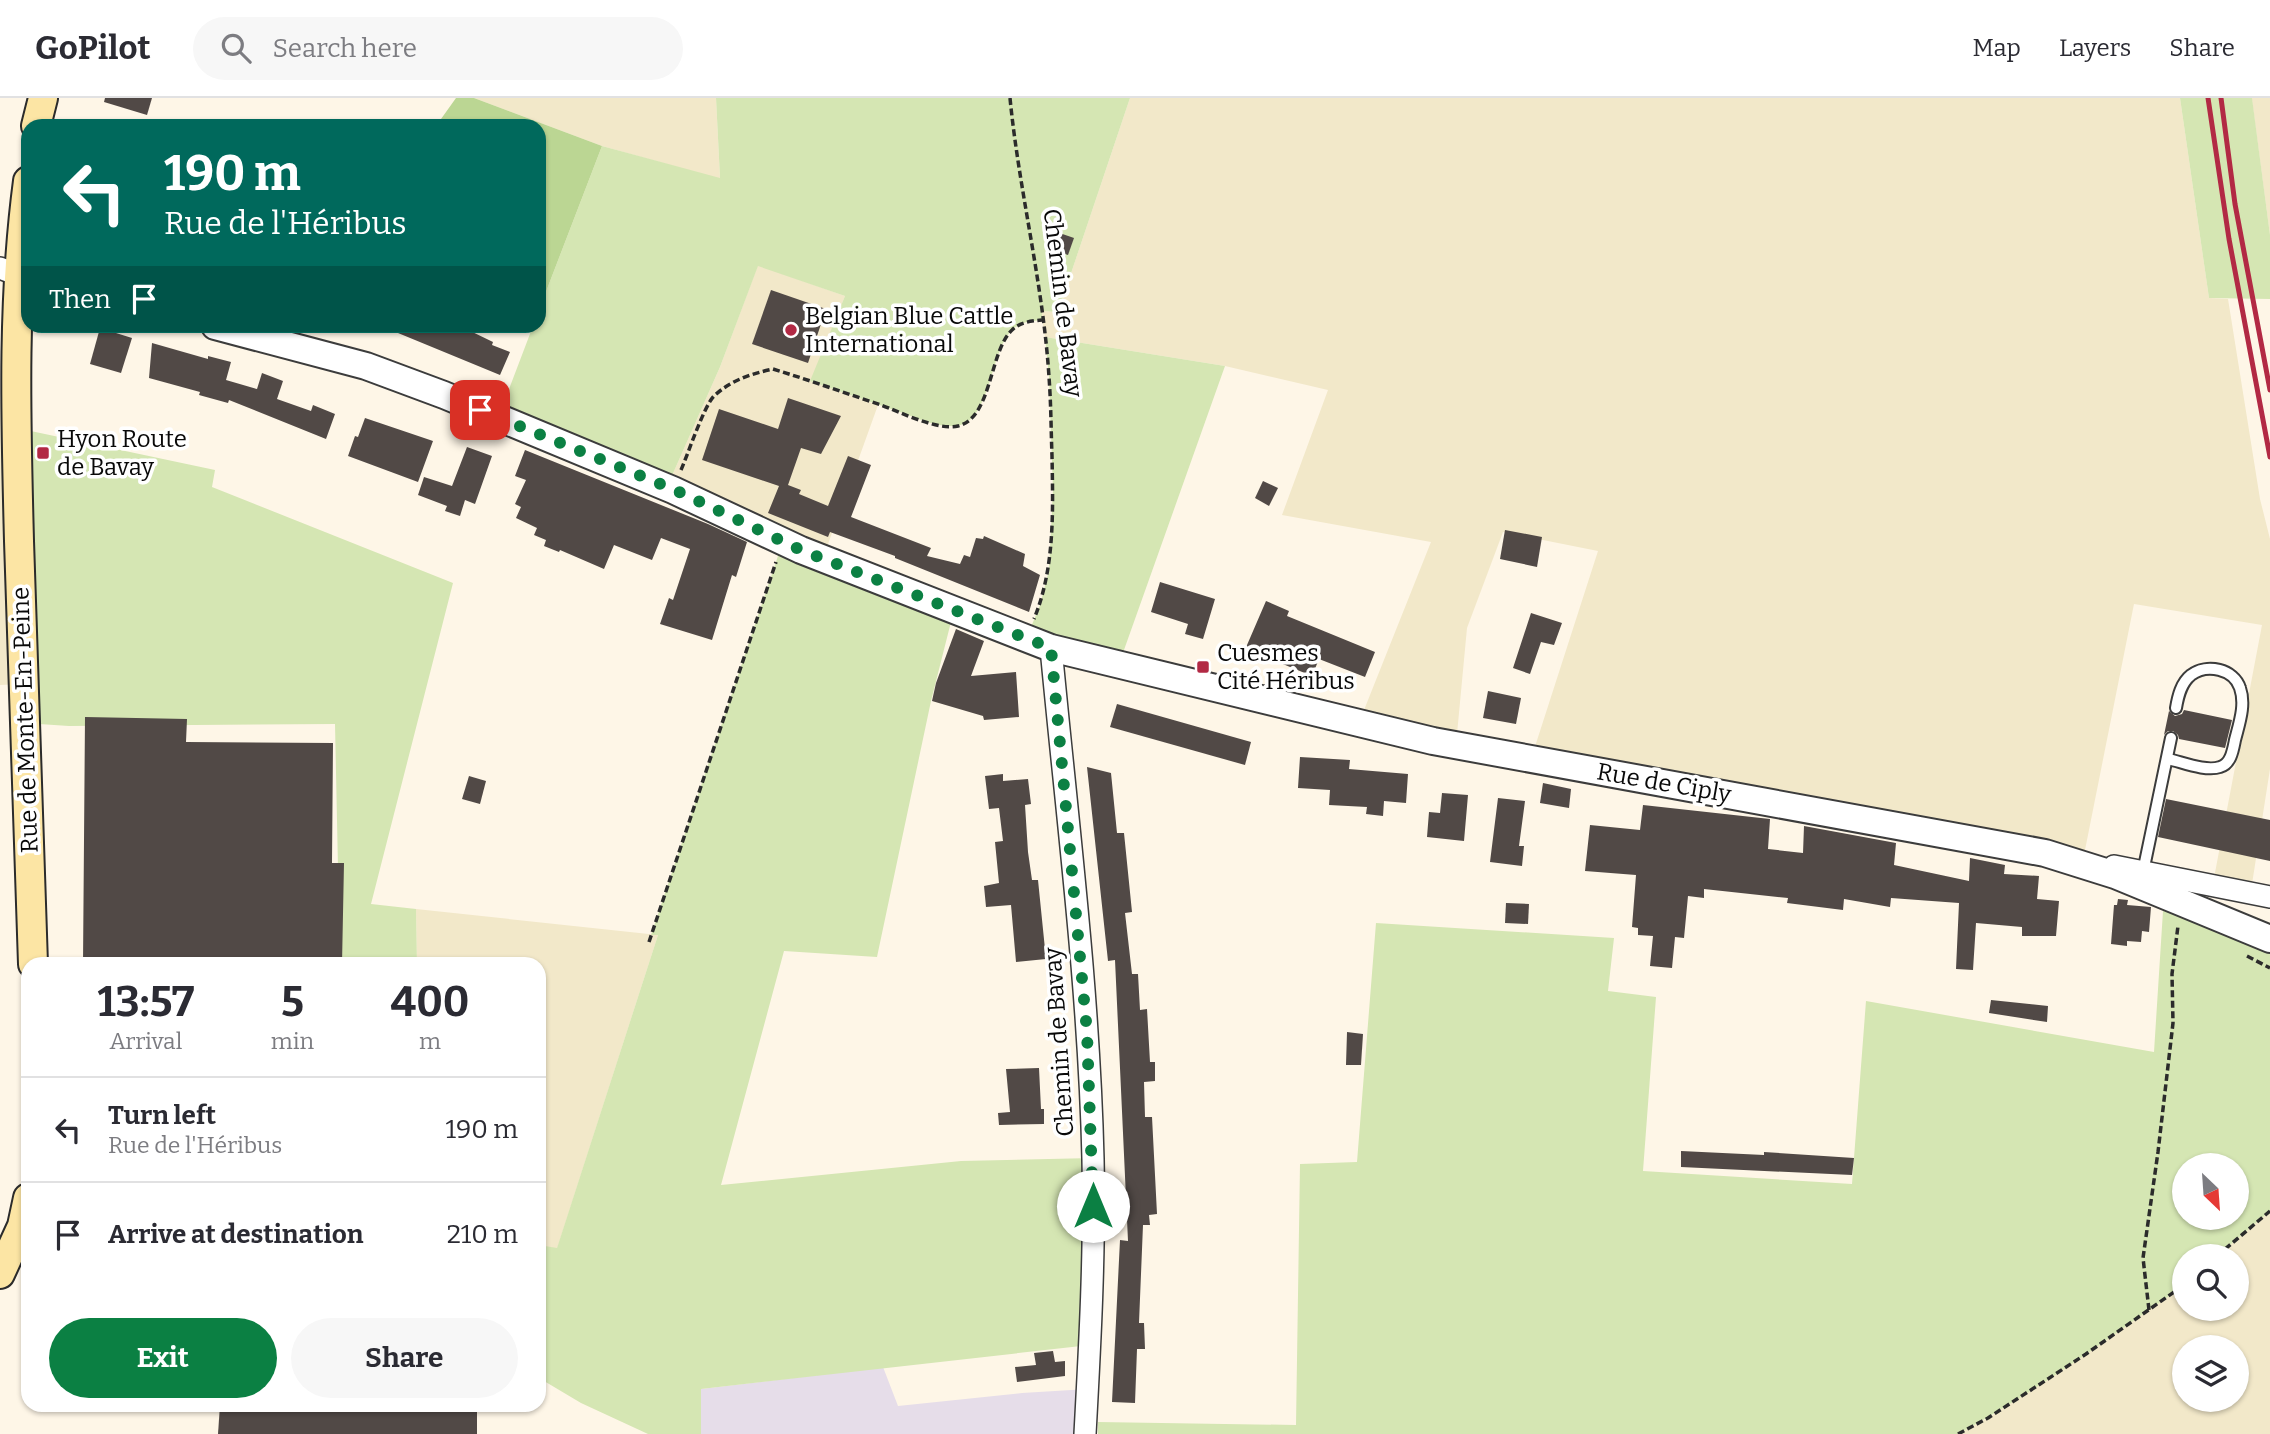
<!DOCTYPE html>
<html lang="en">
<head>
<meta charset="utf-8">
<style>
	body { margin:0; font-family:Bitter,serif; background:#f7f7f7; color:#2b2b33; height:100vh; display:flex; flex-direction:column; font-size:26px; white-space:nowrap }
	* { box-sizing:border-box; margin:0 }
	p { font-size:23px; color:#7c7c81 }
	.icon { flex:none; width:38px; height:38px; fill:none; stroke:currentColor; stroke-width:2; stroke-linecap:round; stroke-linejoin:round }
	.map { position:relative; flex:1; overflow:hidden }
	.panel { position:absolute; left:21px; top:859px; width:525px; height:455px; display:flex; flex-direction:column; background:#fff; border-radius:21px; box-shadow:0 2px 5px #0004 }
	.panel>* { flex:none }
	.guide { position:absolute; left:21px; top:21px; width:525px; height:214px; border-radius:21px; box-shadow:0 2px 5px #0004; background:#00695c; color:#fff; overflow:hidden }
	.needle { width:46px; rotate:155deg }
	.tools { position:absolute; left:2172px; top:1055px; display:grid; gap:14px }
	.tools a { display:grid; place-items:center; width:77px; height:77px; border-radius:50%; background:#fff; box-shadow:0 2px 5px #0004; font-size:35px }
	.pin { position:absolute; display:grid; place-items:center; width:60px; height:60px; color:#fff; margin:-30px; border-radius:14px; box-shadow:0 4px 10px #0006 }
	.me { position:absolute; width:77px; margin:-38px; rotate:0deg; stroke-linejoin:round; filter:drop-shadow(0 0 5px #0008) }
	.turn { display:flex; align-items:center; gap:24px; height:147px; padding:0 28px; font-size:32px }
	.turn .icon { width:91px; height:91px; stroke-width:2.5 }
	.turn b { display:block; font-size:49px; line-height:60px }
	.then { display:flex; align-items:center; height:66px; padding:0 28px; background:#0003; gap:14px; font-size:26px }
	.eta { display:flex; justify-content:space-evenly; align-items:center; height:119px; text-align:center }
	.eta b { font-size:42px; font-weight:700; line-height:49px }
	.action { display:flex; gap:14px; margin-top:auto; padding:14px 28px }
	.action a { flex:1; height:80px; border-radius:42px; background:#0b8043; color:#fff; font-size:28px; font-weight:700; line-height:80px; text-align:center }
	.action a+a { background:#f7f7f7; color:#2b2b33 }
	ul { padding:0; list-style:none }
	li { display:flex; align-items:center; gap:21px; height:105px; padding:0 28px; border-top:2px solid #e1e1e2 }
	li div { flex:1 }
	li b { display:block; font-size:26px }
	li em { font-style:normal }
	header { display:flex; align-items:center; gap:42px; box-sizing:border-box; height:98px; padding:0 35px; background:#fff; border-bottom:2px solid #e1e1e2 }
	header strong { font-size:33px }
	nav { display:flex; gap:38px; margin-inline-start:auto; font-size:24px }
	.search { width:490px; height:63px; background:#f7f7f7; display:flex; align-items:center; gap:18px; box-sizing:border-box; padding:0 24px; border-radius:38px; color:#7c7c81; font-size:26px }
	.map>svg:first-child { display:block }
	.industrial { fill:#e6dde9 }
	.farmland { fill:#f2e8c9; fill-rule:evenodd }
	.green { fill:#d5e6b3; fill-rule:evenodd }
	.forest { fill:#bbd693 }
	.building { fill:#514946 }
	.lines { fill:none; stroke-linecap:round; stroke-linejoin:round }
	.service-casing { stroke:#3c3c3c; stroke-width:14 }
	.minor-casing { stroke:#3c3c3c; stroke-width:24 }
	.tertiary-casing { stroke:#3c3c3c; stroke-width:30 }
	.secondary-casing { stroke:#2b2b2b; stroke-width:32 }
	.path { stroke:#2b2b2b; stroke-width:3.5; stroke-dasharray:7 3.5; stroke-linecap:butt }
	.service { stroke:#fff; stroke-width:10 }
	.minor { stroke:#fff; stroke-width:21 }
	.tertiary { stroke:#fff; stroke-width:26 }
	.secondary { stroke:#fce5a4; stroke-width:28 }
	.rail { stroke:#b22944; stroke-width:5 }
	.route { stroke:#0b8043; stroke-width:12; stroke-dasharray:0 21.6 }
	.poi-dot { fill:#b22944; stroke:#fff; stroke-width:2.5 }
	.labels { text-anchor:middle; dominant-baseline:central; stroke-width:7; stroke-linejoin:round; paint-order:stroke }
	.street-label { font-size:24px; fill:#090909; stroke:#fff }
	.poi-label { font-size:24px; fill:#090909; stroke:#fff; text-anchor:start }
</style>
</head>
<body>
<header>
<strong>GoPilot</strong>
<div class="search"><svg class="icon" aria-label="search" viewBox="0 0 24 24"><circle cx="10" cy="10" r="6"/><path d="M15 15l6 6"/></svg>Search here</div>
<nav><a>Map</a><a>Layers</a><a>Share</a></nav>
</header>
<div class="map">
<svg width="2270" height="1336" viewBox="0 0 2270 1336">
	<rect width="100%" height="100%" fill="#fef6e7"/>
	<!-- industrial -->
	<path class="industrial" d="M883,1269L898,1308L1022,1295L1088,1291L1085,1336H701V1291Z"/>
	<!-- farmland -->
	<g class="farmland">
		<path d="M474,0H716L720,81L602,48Z"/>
		<path d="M1130,0H2180L2209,200L2228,201L2260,401L2270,441V671L2252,786L2214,780L2262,527L2134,506L2083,762L1531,661L1598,453L1503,434L1467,530L1457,636L1364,612L1431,444L1282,417L1328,292L1225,268L1045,239L1041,213L1058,214Z"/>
		<path d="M2252,0H2270V137L2252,2Z"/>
		<path d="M758,167L845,198L811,283L878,307L823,460L667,389L720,269Z"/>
		<path d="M0,302L17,303L23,586L0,587Z"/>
		<path d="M416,811L658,837L557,1151L539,1147V866H417Z"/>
		<path d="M2270,1113V1336H1958L1988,1320L2086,1256L2184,1187V1211H2236V1158H2217ZM2184,1250H2236V1302H2184Z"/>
	</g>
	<!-- green -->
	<g class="green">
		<path d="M716,0H1130L1058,214L1042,213V222C1031,223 1020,224 1012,232C989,254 991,327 954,328C934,329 915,319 897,313C868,303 839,293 810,283L845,198L758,168L720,269L667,389L498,320L533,228H539V212L602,48L720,80Z"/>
		<path d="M2180,0H2252L2270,137V201L2209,200Z"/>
		<path d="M1045,239L1225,268L1119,566L1027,539L1040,507L1049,472L1053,392L1049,279Z"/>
		<path d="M26,332L215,372L212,389L453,485L371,806L416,811L417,866H340L335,626L69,628L39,626Z"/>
		<path d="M783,443L954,512L931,603L877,859L784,853L721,1087L961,1063L1093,1060L1090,1247L701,1291V1336H648L581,1305L539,1280V1147L557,1150L658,837H651Z"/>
		<path d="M2163,813L2228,824L2270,841V1113L2217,1158H2184V1187L2179,1191C2107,1241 2036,1294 1958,1336H1098V1324L1296,1327L1300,1066L1357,1064L1376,825L1614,840L1608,893L1656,899L1643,1073L1852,1086L1866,903L2154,954ZM2184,1068H2236V1120H2184Z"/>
	</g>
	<!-- forest -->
	<path class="forest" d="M456,0H474L602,48L539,212V28H436Z"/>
	<!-- building -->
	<g class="building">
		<path d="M105,0H152L147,17L104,4Z"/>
		<path d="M1048,131L1074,140L1068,157L1047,150Z"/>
		<path d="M771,192L826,211L808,265L752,246Z"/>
		<path d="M381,228H460L493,244L492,247L510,254L500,277Z"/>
		<path d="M100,230L132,240L121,275L90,266Z"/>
		<path d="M152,245L208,261V258L231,264L226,282L257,291L262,275L283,283L277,301L311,313L313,307L335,316L326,341L229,302L228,305L199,297L200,294L149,280Z"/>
		<path d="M788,300L841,318L821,356L801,350L788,387L801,392L799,396L828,408L848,358L871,367L851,419L931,450L927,458L960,466L964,457L970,459L976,440L983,441L984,438L1025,456L1023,468L1040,477L1029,514L895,460V458L830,434L828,439L768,415L779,388L702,362L719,311L778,331Z"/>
		<path d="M365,320L433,343L418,384L348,358L355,338L358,339Z"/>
		<path d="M467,349L492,358L475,406L465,402L460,418L445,413L447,408L418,397L424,379L452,388Z"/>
		<path d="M525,352L708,426L747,444L736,479L732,477L712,542L660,526L669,500L673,502L690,451L661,440L652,462L614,447L604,471L560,452L559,454L544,448L546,442L534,437L537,430L516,420L521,409L515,406L526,382L515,378Z"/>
		<path d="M1263,383L1278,390L1269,408L1255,400Z"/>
		<path d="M1505,432L1542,439L1537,469L1500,461Z"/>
		<path d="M1160,484L1215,501L1203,541L1185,536L1188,526L1151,514Z"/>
		<path d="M1266,503L1289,513L1287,518L1375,554L1365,579L1319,561L1312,578L1268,560L1266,564L1244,554Z"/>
		<path d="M1531,515L1562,525L1554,547L1541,544L1530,576L1513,570Z"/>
		<path d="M956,531L984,543L971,578L1016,574L1019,619L984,622L983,618L932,603L936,585Z"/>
		<path d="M1488,593L1521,600L1516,626L1483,620Z"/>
		<path d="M1117,606L1251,644L1245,667L1110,629Z"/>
		<path d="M2184,612L2232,622L2225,650L2179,641L2178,637L2173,633H2168L2164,637L2169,613L2175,618L2182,616Z"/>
		<path d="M85,619L187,621L186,644L333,645L332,765H344L342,866H83Z"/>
		<path d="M1300,659L1350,662L1349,671L1408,676L1406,705L1384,703L1383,718L1366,716L1367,709L1329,707L1330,692L1298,690Z"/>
		<path d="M1087,669L1111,675L1117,735H1124L1132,814L1125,815L1132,876H1138L1140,912L1147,911L1150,964H1155V983L1144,984L1145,1019H1152L1157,1116L1149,1117L1150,1127H1143L1139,1225H1144L1145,1251H1137L1135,1305L1112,1304L1120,1142L1128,1143L1115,862L1108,863Z"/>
		<path d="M1003,676V683L1028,681L1031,706L1025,707L1028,754L1032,782H1038L1046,861L1016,864L1011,807L986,809L984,788L999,785L995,744L1003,743L999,710L989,711L985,678Z"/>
		<path d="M469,678L486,683L480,706L462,701Z"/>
		<path d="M1543,685L1571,691L1569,710L1540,705Z"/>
		<path d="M1442,695L1468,697L1464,743L1427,739L1429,714L1440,715Z"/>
		<path d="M1498,700L1525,703L1519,748H1524L1522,768L1490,764Z"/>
		<path d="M2166,701L2270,722V763L2158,739Z"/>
		<path d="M1643,707L1770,721L1768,751L1803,755L1804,728L1896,745L1894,767L1969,783L1970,760L2005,767L2004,776L2039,778L2037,801L2059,803L2056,838H2022V829L1976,825L1973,872L1956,871L1959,805L1891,800L1890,809L1844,801L1843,812L1787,805L1788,800L1704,791V800L1688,798L1684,840L1675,839L1672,870L1650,868L1653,838L1638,837V830L1632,829L1636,777L1585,773L1590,727L1640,732Z"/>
		<path d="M2118,801L2128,802L2127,807L2151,809L2149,834L2142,833L2141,844L2127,843V848L2111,846L2114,807H2117Z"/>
		<path d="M1506,805L1529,806L1528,826L1505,825Z"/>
		<path d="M1991,902L2048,908L2047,924L1989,915Z"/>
		<path d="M1347,934L1363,936L1361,967H1346Z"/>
		<path d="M1039,970L1041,1011H1044V1026L999,1027L998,1015L1010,1014L1006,971Z"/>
		<path d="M1681,1053L1764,1057V1054L1854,1060L1852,1077L1681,1069Z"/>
		<path d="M1053,1253L1055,1264L1065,1263V1278L1017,1284L1015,1269L1036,1267L1034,1255Z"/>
		<path d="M220,1307L477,1308V1336H218Z"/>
	</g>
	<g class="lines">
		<!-- service casing -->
		<g class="service-casing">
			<g id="service">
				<path d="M2168,661C2182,664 2206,674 2220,669C2231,666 2233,652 2235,642C2239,626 2246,607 2240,590C2234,571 2207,565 2191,577C2181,585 2178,598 2176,610"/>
				<path d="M2143,774L2171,640"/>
			</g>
		</g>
		<!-- minor casing -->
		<g class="minor-casing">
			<g id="minor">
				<path d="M0,170L18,177"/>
				<path d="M1051,550C1067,720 1089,890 1093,1061C1095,1153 1090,1245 1085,1336"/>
				<path d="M2114,768L2270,799"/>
			</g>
		</g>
		<!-- tertiary casing -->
		<g class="tertiary-casing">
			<path id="tertiary" d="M215,228L366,268L444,297L673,392L801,452L1051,550L1433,643L2045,755L2115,777L2270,841"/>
		</g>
		<!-- secondary casing -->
		<g class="secondary-casing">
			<g id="secondary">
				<path d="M36,28L43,0"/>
				<path d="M28,83C12,203 16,323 19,443C23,584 28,725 33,866"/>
				<path d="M0,1176L22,1128L28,1100"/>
			</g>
		</g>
		<!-- path -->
		<g class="path">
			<path d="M1010,0C1019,93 1043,185 1049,279C1051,305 1051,332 1052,358C1053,413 1055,470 1034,521"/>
			<path d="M681,372C688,356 704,308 714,298C731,282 751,276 773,271C809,282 845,295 881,307C900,314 938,333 958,328C992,320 989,254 1012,232C1020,224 1031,223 1042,222"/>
			<path d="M649,844L776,464"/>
			<path d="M2247,858L2270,870"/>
			<path d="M2217,1158L2270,1113"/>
			<path d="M2149,1212L2143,1160L2158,1054L2173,925L2172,876L2178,828"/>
			<path d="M1958,1336L1988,1320L2086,1256L2184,1187"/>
		</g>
		<!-- service -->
		<use href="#service" class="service"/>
		<!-- minor -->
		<use href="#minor" class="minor"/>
		<!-- tertiary -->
		<use href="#tertiary" class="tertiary"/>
		<!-- secondary -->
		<use href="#secondary" class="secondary"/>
		<!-- rail -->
		<g class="rail">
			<path d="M2208,0L2229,141L2270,359"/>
			<path d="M2221,0L2235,106L2270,292"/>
		</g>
	</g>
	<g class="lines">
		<!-- route -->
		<path class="route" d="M480,312L673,391L801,452L1051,550L1087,934L1093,1108"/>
	</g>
	<!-- markers -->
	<g class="poi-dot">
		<circle cx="791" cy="232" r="7"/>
		<rect x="36" y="348" width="14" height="14" rx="3.5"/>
		<rect x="1196" y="562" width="14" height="14" rx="3.5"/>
	</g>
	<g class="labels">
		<!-- street labels -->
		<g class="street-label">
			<text transform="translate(1063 205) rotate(83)">Chemin de Bavay</text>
			<text transform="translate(25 622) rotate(-92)">Rue de Monte-En-Peine</text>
			<text transform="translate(1664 685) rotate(10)">Rue de Ciply</text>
			<text transform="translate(1059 944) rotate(-94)">Chemin de Bavay</text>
		</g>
		<!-- poi labels -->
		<g class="poi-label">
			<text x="805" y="218">Belgian Blue Cattle<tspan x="805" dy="28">International</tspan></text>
			<text x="57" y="341">Hyon Route<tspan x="57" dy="28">de Bavay</tspan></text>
			<text x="1217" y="555">Cuesmes<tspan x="1217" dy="28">Cité Héribus</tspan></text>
		</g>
	</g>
</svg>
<div class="tools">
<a><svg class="needle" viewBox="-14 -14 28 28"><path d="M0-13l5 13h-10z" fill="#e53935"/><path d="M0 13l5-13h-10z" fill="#7c7c81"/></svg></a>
<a><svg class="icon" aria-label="search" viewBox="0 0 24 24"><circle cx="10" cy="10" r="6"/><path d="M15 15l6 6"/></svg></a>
<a><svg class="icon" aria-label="layers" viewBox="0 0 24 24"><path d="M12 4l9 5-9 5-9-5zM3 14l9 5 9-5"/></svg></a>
</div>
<div class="pin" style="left:480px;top:312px;background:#d93025"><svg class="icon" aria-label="arrive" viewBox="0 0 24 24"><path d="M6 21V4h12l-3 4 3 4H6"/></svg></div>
<svg class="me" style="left:1093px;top:1108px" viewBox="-20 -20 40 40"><circle r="19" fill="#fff"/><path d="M0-13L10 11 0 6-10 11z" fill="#0b8043"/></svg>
<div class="guide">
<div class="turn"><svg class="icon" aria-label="left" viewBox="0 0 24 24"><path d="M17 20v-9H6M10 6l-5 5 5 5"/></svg><div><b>190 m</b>Rue de l'Héribus</div></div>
<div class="then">Then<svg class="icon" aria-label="arrive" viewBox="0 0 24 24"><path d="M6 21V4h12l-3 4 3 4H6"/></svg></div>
</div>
<section class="panel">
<div class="eta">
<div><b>13:57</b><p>Arrival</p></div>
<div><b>5</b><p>min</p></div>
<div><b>400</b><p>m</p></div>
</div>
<ul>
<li><svg class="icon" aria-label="left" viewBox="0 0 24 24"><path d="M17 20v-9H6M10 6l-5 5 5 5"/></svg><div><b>Turn left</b><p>Rue de l'Héribus</p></div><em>190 m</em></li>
<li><svg class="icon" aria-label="arrive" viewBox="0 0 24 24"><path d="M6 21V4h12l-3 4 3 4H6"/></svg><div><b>Arrive at destination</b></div><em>210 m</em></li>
</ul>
<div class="action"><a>Exit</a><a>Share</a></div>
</section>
</div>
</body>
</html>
